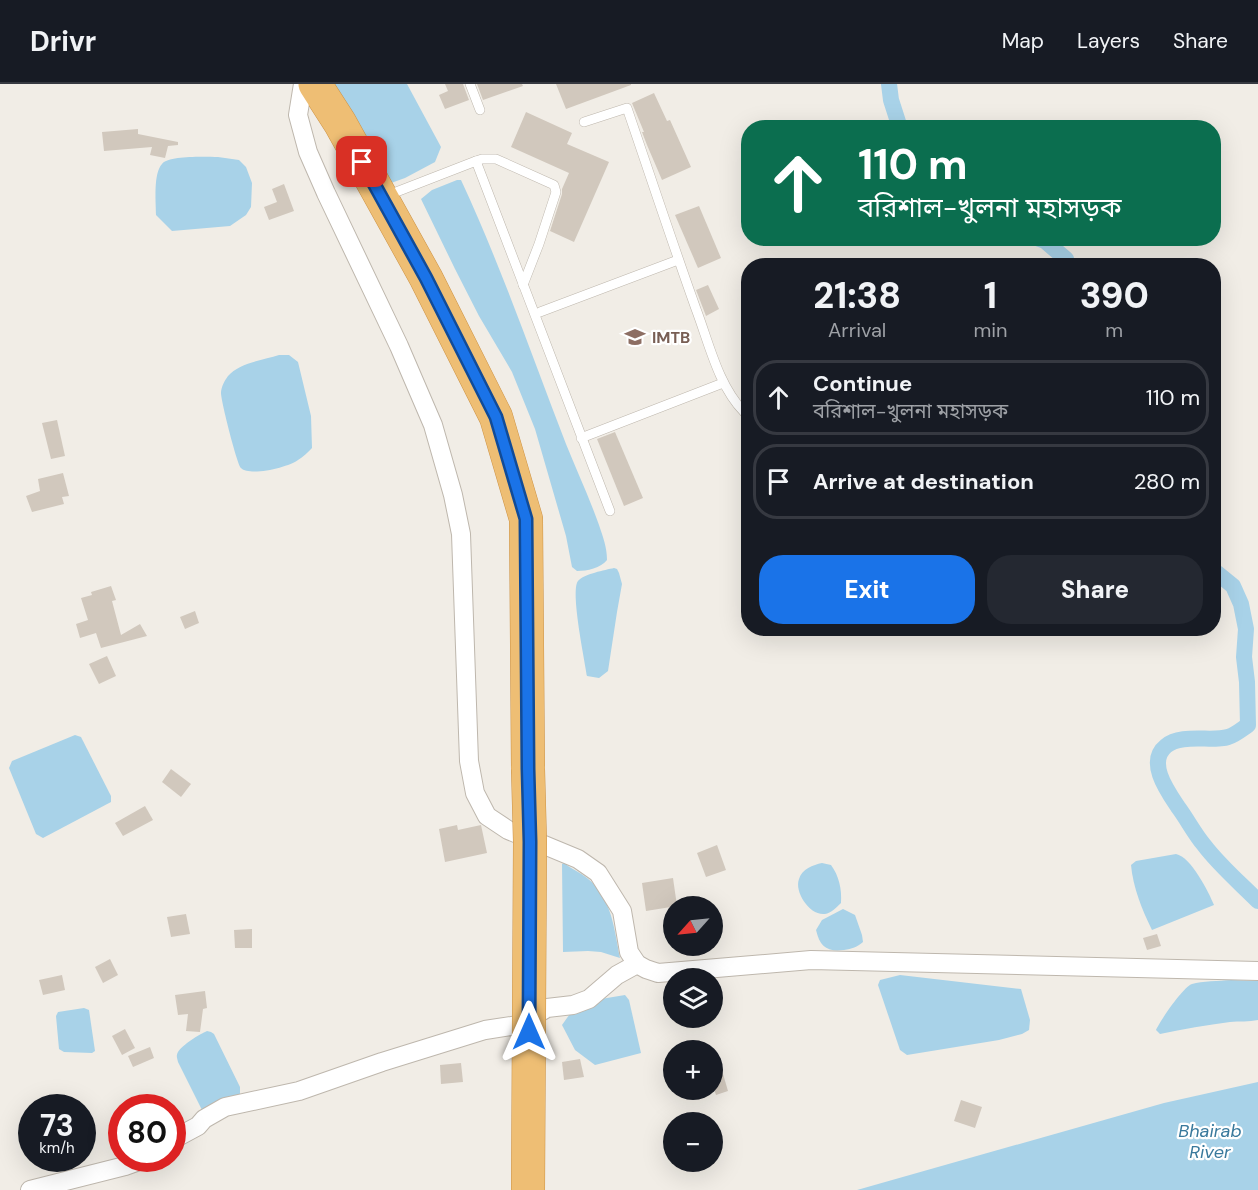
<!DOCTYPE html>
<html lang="en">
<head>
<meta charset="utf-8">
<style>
	body { margin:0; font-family:"DM Sans","Noto Sans Bengali",sans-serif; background:#242831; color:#f1f3f6; height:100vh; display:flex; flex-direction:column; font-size:22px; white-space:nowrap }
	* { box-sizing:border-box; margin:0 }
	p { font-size:20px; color:#9ea1a6 }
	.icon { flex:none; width:33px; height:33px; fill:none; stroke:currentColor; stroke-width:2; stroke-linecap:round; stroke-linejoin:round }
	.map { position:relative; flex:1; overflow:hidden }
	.drawer { position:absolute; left:741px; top:174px; width:480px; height:378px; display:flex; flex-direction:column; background:#171b24; border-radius:24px; box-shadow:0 6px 24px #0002 }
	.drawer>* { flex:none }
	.guide { position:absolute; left:741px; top:36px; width:480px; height:126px; border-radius:24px; box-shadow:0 6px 24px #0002; background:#0b6e4f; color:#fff; overflow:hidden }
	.needle { width:39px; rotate:243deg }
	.buttons { position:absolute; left:663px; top:812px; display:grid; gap:12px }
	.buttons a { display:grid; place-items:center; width:60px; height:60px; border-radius:50%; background:#171b24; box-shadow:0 6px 24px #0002; font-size:30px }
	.speed { position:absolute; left:18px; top:1010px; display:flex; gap:12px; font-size:30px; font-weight:700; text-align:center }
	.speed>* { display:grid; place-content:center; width:78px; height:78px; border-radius:50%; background:#171b24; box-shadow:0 6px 24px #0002; line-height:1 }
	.speed small { font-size:15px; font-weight:400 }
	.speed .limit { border:9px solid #d22; background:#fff; color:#111 }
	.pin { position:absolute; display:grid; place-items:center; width:51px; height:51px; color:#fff; margin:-26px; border-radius:12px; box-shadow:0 3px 9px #0006 }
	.me { position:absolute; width:66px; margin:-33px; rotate:0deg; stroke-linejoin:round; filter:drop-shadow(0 0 4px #0008) }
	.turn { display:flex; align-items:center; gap:21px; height:126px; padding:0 18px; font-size:27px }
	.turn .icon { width:78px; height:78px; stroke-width:2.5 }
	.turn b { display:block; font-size:42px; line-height:51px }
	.eta { display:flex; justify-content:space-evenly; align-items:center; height:102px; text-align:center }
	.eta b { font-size:36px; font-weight:800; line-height:42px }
	.cta { display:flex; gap:12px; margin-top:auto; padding:12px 18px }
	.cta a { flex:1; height:69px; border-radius:24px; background:#1a73e8; color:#fff; font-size:24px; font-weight:800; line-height:69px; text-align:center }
	.cta a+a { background:#242831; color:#f1f3f6 }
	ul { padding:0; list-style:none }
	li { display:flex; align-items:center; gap:18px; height:75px; margin:0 12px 9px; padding:0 6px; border:3px solid #363941; border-radius:24px }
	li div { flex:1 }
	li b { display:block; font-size:22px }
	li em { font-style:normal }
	header { display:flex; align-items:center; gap:36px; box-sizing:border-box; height:84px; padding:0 30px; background:#171b24; border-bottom:2px solid #363941 }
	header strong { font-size:28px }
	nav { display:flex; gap:33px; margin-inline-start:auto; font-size:21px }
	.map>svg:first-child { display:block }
	.water { fill:#a8d2e8 }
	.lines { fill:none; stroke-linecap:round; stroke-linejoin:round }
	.canal { stroke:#a8d2e8; stroke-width:16 }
	.building { fill:#d1c8bd }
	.lane-casing { stroke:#beb7ad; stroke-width:10 }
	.street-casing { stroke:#beb7ad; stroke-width:20 }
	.highway-casing { stroke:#cc9245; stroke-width:34 }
	.lane { stroke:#fff; stroke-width:9 }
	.street { stroke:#fff; stroke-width:18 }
	.highway { stroke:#eebe74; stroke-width:33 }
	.highway-bridge-casing { stroke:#cc9245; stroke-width:34; stroke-linecap:butt }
	.highway-bridge { stroke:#eebe74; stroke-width:33 }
	.route-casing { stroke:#114b97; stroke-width:15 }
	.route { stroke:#1a73e8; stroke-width:10 }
	.labels { text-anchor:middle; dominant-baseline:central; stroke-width:4.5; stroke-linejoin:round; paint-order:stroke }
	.education-label { font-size:16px; font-weight:bold; fill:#785e54; stroke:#fff; text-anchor:start }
	.water-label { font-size:18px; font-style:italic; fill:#39799c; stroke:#fff }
</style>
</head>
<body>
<header>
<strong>Drivr</strong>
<nav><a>Map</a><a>Layers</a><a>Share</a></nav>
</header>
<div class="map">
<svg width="1258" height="1106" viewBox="0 0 1258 1106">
	<rect width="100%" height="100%" fill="#f1ede6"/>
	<!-- water -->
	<g class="water">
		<path d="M332,0H407L441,63L435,78L405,94L391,99Z"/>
		<path d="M218,73L239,76L246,83L252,99L251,123L246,131L230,142L172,147L156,131C156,118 153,90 162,80C169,71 206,73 218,73Z"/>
		<path d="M457,96H461C501,182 532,272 566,360C577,387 589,413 599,441C603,453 607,463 607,476C601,484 587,487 577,487L572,483L566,452L535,345L512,288L479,232L455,185L421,115L432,106Z"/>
		<path d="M279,271H289L298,278L311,332L312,364C308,368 303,373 298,376C289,383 250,393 241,384C237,380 221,317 221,309C221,303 225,296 228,292C239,279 263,276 279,271Z"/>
		<path d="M614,484L617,485L619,489L622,500L617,528L608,587L599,594L587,592C585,577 570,507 578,497C584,490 605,486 614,484Z"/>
		<path d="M75,651L81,653L111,712V718L43,754L36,750L9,684L12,677Z"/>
		<path d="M1176,770C1191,773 1208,807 1214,821L1152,846C1142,826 1133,803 1131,781L1136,777Z"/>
		<path d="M564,779C571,785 580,788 587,794C612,814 614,844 620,874L601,868L588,867L563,868L562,780Z"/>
		<path d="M822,779L831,781C839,792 842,805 841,819C837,823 831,829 825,830C810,832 794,808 799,795C802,785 813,781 822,779Z"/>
		<path d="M843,825L855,831L862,851L863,858C857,863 852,865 844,866C827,868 820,863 816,846L822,836Z"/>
		<path d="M900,891L1021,905L1030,936L1029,946L1022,950L999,956L907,971L900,966L878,901L880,896Z"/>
		<path d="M1231,896L1258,897V936C1249,938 1239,937 1230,938C1207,941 1183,945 1160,950L1156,946C1160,937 1183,903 1192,900C1202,897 1219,897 1231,896Z"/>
		<path d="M625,911L629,916L641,969L595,981L575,966L562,941L572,927L601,915Z"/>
		<path d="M84,924L89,926L95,967L92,969L64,968L59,965L56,932L58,928Z"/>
		<path d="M207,947L211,948L214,950L240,1003V1011L202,1026L178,978C177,973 176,972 178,968C182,961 200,950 207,947Z"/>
		<path d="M1258,998V1106H857L1164,1019Z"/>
	</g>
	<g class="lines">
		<!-- canal -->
		<g class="canal">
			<path d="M889,0L891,16L900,44"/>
			<path d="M1037,154L1045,157L1066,175L1068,182"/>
			<path d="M1214,488L1217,489L1233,502L1241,520L1246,545L1244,573L1247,598L1248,641C1242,645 1235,651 1228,653C1212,658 1181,649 1166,662C1146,678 1168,708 1178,723C1187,735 1194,749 1204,761C1219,781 1240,799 1258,817"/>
		</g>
	</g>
	<!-- building -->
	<g class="building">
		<path d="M445,0H463L469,16L445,25L439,11L448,7Z"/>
		<path d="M477,0H522L523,2L483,16Z"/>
		<path d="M556,0H631V1L566,25Z"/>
		<path d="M654,9L667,37L670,36L691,83L662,96L647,61L642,48H644L632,19Z"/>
		<path d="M526,28L572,49L567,60L609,78L574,158L550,147L562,110V105L569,89L511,63Z"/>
		<path d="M138,45V50L178,58V61L168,62L165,74L150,71L152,63L104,67L102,48Z"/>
		<path d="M284,100L294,127L269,136L264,123L277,118L272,105Z"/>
		<path d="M699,122L721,174L698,184L675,131Z"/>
		<path d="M708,201L719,225L706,232L696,206Z"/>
		<path d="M57,336L65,372L51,375L42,339Z"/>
		<path d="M615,348L643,414L624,422L597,355Z"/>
		<path d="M63,389L69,412L62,413L64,420L32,428L26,412L40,407L38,395Z"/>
		<path d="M111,502L116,516L112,517L121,551L140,540L147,552L101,564L96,549L80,554L76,540L88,536L81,514L92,511L91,508Z"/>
		<path d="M195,527L199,539L185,545L180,533Z"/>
		<path d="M107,572L116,592L99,600L89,580Z"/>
		<path d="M171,685L191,700L181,713L162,698Z"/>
		<path d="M145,722L153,736L123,752L115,739Z"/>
		<path d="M457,741L458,746L481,741L487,769L445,778L439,745Z"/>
		<path d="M717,761L726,786L706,793L697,769Z"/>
		<path d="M673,794L677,822L646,827L642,799Z"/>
		<path d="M186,830L190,850L171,853L167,833Z"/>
		<path d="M252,845V864H235L234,846Z"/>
		<path d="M1157,850L1161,862L1147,866L1143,854Z"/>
		<path d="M110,875L118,891L103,899L95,883Z"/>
		<path d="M62,891L65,906L43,911L39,896Z"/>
		<path d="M205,907L207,924L203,925L200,948L186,947L188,930L178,931L175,911Z"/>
		<path d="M125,945L135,964L122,971L112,952Z"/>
		<path d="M150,963L154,974L133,983L128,972Z"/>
		<path d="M716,966L728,1007L716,1011L712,999V967Z"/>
		<path d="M580,975L584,993L564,996L562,978Z"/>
		<path d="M461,979L463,998L441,1000L440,981Z"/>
		<path d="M961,1016L982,1023L975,1044L954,1037Z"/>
	</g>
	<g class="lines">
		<!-- lane casing -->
		<g class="lane-casing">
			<g id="lane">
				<path d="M470,0L480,26"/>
				<path d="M584,38L627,24C650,91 672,158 696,225C709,259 718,301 744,328"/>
				<path d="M476,77L482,75H496L554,101L556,108L539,160L523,201"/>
				<path d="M391,110L476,77L610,427"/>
				<path d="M540,228L678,176"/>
				<path d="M581,354L723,299"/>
			</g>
		</g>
		<!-- street casing -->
		<g class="street-casing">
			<g id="street">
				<path d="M303,0L298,31L308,68L326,109L399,262L433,341L453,411L461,450L469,677L475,709L487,732L508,746L578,775L598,789L622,827L629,868L637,880L646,885L658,889L811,876L1258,887"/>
				<path d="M172,1056L198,1042L204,1035L225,1023L299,1007L382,978L485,946L518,941L547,924L573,921L589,915L617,891L637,880"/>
				<path d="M30,1106L125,1082L136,1078L137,1074"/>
			</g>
		</g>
		<!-- highway casing -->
		<g class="highway-casing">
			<path id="highway" d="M315,0L340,39L426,194L496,333L526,435L528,685"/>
		</g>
		<!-- lane -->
		<use href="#lane" class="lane"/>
		<!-- street -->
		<use href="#street" class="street"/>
		<!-- highway -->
		<use href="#highway" class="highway"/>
		<!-- highway-bridge casing -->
		<g class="highway-bridge-casing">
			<path id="highway-bridge" d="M528,1106L530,758L528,685"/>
		</g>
		<!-- highway-bridge -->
		<use href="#highway-bridge" class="highway-bridge"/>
	</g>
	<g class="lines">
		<!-- route casing -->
		<g class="route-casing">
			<path id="route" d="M362,78L426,194L496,333L526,435L528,685L530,758L529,948"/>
		</g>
		<!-- route -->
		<use href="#route" class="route"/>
	</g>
	<!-- icons -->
	<defs>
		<g id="university-bare" transform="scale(1.62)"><path d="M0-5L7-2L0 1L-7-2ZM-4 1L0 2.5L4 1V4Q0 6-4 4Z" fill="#8d6e63" stroke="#fff" stroke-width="2.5" paint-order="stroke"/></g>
	</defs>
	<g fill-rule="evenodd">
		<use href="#university-bare" x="635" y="253"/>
	</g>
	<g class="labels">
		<!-- education labels -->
		<g class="education-label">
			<text x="652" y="253">IMTB</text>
		</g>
		<!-- water labels -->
		<g class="water-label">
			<text x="1210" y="1047">Bhairab<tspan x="1210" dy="21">River</tspan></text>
		</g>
	</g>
</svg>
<div class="buttons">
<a><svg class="needle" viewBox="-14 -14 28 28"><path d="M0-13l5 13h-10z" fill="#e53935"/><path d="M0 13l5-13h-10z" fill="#9ea1a6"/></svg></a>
<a><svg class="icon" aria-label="layers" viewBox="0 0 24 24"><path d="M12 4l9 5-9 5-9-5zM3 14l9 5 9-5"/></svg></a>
<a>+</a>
<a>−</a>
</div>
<div class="speed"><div>73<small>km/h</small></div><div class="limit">80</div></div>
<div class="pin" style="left:362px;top:78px;background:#d93025"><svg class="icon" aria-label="arrive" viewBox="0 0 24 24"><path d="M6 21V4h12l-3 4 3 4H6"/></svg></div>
<svg class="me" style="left:529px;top:948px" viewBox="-20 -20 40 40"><path d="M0-17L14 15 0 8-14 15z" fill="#1a73e8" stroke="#fff" stroke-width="4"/></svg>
<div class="guide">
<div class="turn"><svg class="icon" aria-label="ahead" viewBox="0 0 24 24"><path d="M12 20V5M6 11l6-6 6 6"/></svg><div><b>110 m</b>বরিশাল-খুলনা মহাসড়ক</div></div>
</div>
<section class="drawer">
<div class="eta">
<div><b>21:38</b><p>Arrival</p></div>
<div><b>1</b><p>min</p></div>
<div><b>390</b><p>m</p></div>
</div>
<ul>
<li><svg class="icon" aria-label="ahead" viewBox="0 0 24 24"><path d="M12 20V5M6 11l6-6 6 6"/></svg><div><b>Continue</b><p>বরিশাল-খুলনা মহাসড়ক</p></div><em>110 m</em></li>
<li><svg class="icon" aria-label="arrive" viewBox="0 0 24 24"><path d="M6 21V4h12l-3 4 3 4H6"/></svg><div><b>Arrive at destination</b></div><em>280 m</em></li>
</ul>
<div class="cta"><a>Exit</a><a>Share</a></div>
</section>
</div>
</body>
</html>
